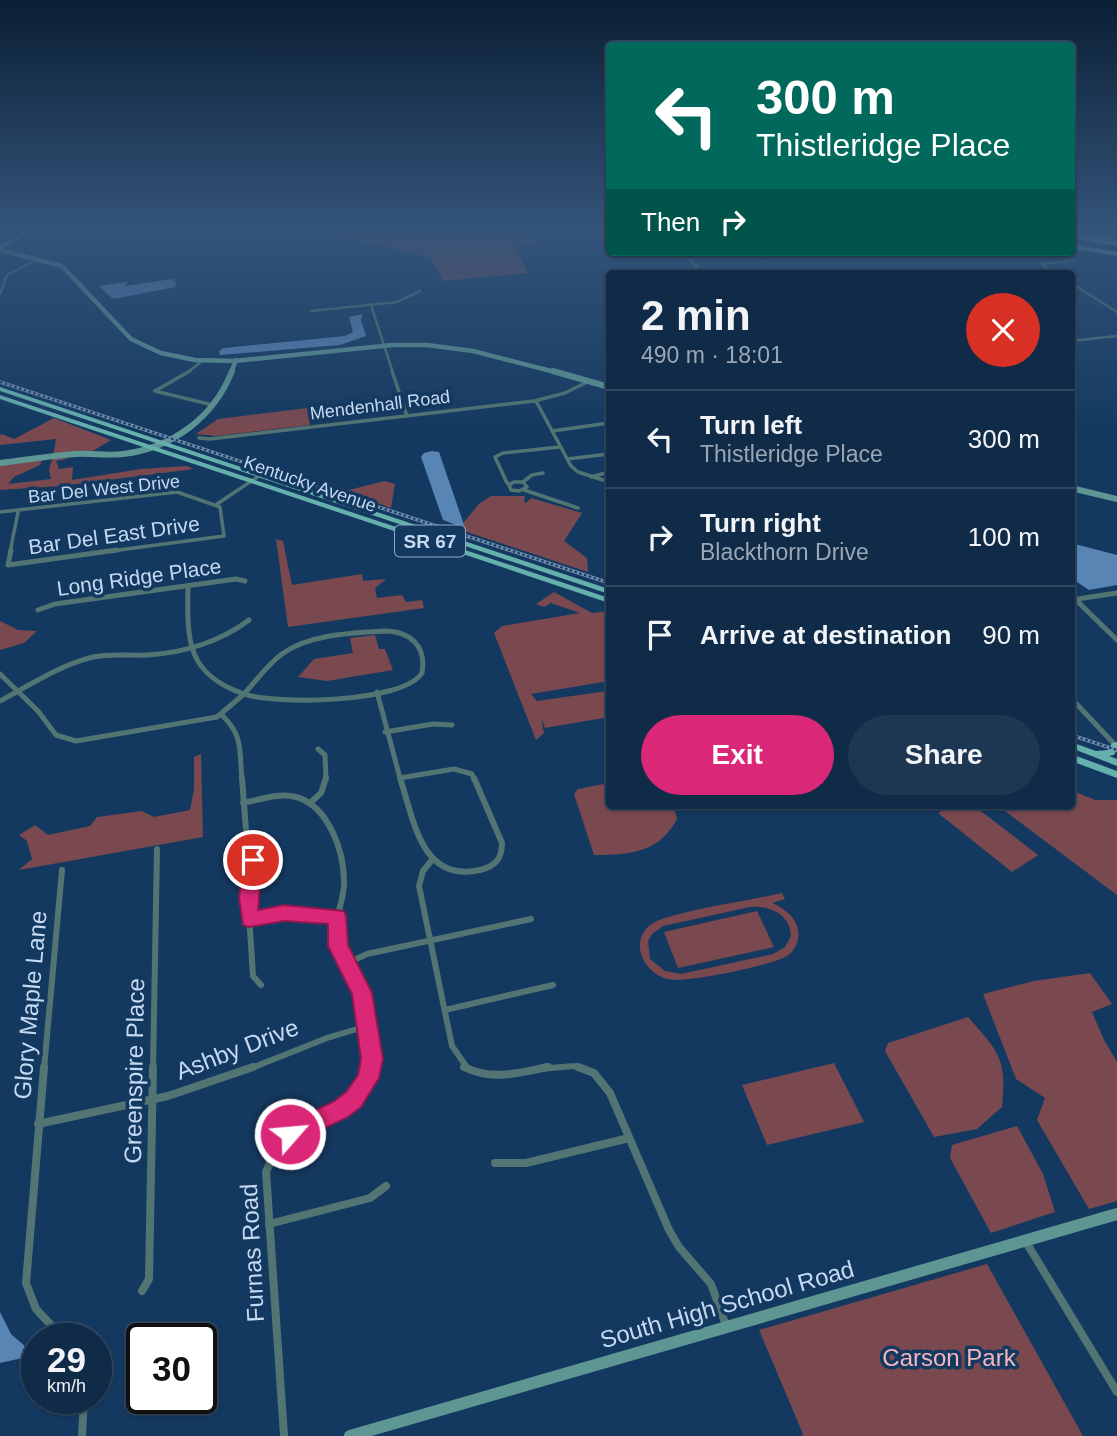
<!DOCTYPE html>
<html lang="en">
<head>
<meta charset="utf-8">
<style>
	body { margin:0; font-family:Arial,sans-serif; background:#1d3752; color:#f1f3f6; height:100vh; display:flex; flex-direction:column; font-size:26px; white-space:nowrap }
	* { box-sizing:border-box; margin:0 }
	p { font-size:23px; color:#9ba7b4 }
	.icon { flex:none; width:38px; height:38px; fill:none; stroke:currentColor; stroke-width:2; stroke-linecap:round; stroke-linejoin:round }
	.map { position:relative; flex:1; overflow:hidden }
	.side { position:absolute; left:606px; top:270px; width:469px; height:539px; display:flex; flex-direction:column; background:#0f2b48; border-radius:7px; box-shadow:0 2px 5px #0004,0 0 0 2px #2f4760 }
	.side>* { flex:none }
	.hud { position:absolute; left:606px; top:42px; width:469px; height:214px; border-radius:7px; box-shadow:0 2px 5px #0004,0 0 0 2px #2f4760; background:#00695c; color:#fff; overflow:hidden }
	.speed { position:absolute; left:21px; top:1323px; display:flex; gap:14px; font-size:35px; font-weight:700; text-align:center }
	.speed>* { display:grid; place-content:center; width:91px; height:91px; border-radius:50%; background:#0f2b48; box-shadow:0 2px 5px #0004,0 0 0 2px #2f4760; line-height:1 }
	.speed small { font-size:18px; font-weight:400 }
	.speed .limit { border:4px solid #111; border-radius:10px; background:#fff; color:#111 }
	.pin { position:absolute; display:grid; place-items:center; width:60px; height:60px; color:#fff; margin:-30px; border:4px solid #fff; border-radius:50%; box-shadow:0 2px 7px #0007 }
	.me { position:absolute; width:77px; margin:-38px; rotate:63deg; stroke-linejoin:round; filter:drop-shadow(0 0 5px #0008) }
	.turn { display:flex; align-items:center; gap:24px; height:147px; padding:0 35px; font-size:32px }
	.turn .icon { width:91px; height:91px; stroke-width:2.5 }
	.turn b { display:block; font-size:49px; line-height:60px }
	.then { display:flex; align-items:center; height:66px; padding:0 35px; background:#0003; gap:14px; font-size:26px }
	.round { display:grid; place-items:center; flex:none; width:74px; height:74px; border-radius:37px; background:#1d3752 }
	.head { display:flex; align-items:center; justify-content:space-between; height:119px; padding:0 35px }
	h1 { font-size:42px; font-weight:700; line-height:52px }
	.action { display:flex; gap:14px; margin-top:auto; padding:14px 35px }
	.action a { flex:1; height:80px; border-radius:42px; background:#db2777; color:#fff; font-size:28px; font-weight:700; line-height:80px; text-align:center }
	.action a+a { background:#1d3752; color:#f1f3f6 }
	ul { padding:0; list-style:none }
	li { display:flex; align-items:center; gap:21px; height:98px; padding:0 35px; border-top:2px solid #2f4760 }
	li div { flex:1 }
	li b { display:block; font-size:26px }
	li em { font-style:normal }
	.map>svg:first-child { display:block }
	.green { fill:#79494f; fill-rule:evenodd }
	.water { fill:#5985b5 }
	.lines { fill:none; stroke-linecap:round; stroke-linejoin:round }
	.street-far4 { stroke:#527573; stroke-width:2.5 }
	.street-far3 { stroke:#527573; stroke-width:3.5 }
	.street-far2 { stroke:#527573; stroke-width:5 }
	.street-far1 { stroke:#527573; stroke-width:6 }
	.street { stroke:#527573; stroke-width:8 }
	.secondary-far2 { stroke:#5e9694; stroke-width:4.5 }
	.secondary-far1 { stroke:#5e9694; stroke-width:6 }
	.secondary { stroke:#5e9694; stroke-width:12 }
	.primary { fill:#65b0ad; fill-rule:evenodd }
	.highway { fill:#6bc7c3; fill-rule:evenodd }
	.rail-casing { stroke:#718dac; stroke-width:3.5 }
	.rail { stroke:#143960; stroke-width:2; stroke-dasharray:2.5; stroke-linecap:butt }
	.route { fill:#db2777; stroke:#8e194d; stroke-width:2 }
	.labels { text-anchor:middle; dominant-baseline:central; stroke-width:7; stroke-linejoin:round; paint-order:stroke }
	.far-street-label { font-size:18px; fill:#c5d9f1; stroke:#143960 }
	.shield { fill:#143960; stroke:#90a9c6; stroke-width:2 }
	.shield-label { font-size:19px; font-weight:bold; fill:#c5d9f1 }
	.street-label { font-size:21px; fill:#c5d9f1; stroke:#143960 }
	.near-street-label { font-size:24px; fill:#c5d9f1; stroke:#143960 }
	.near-park-label { font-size:24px; fill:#f3b6bc; stroke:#143960 }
</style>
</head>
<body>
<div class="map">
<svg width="1117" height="1436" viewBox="0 0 1117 1436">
	<rect width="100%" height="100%" fill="#143960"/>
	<!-- green -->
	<g class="green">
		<path d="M336,231L361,234L435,231L445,234L506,231L509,234H526L540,243L515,246L528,273L443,281L431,258L346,238L339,236Z"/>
		<path d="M307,408L310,425L216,436L196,434L218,419Z"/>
		<path d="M54,418L111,440L91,452L53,456L56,439L0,445V435L2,434L14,439Z"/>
		<path d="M67,457V459L56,461L59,469L73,467L72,480L141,469L187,466L194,469L61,486L0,490V465L42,460L40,465L14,477L8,484L51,479L49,470L52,459Z"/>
		<path d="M385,481L395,484L391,508L345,491Z"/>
		<path d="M491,496H525L524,502L526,503L531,498L582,513L564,541L587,558L588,572L458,529L479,504Z"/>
		<path d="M276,539L283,541L292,585L362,574L363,581L386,579L375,588L377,598L402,595L406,602L422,600L424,608L288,627Z"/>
		<path d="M554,592L592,613L609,611V681L531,694L537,701L607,691L609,717L545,728L541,718L544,733L536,740L494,633L502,626L580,613L551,603L544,607L536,604Z"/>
		<path d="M0,621L18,630L37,631L24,643L0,650Z"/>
		<path d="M375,635L379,649H385L393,670L327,681L298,677L314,659L353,653L350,638Z"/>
		<path d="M201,754L203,837L19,870L32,859L27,841L19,835L35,825L48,835L90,826L97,817L142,811L154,817L190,810L194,789V757Z"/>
		<path d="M609,783V805H673L677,819C659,853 630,855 594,855L574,794L578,789Z"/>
		<path d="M1071,790L1095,800H1117V895L1001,808L1006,805H1071Z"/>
		<path d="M952,805H973L1038,855L1012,872L938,813Z"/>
		<path d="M782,893L785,899L772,903C786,909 801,921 798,938C797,946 793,952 787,956C773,965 684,984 668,979C637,971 627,930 662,919C700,907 742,902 782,893ZM750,907C770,905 790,914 791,936L785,947L773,954L681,974L665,971L650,959L648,941L652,934L663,926Z"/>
		<path d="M757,911L774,947L678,968L664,932Z"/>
		<path d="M1090,973L1112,1004L1092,1012L1104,1040L1117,1062V1201L1089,1209L1037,1120L1045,1098L1016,1079L983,994L1034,981Z"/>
		<path d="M968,1017C999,1052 1007,1059 1002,1107L977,1129L934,1137L885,1051L888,1043Z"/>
		<path d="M834,1063L864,1122L767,1145L742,1085Z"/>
		<path d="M1017,1126L1043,1174L1055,1212L991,1233L950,1158L952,1145Z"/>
		<path d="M987,1264L1083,1436H801L803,1434L759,1330Z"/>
	</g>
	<!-- water -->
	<g class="water">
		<path d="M172,279L177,283L175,287L118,298H112L99,286L127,282L125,286Z"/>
		<path d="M363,314L361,320L366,336L340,345L220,355L219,351L224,348L345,336L353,332L349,317Z"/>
		<path d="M432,451L439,452L464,525L459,526L443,520L421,457L424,453Z"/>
		<path d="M1071,543L1117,555V585L1089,590L1071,578Z"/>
		<path d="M0,1312L11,1334L27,1348V1357L0,1363Z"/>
	</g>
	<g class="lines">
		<!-- street-far4 -->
		<g class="street-far4">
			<path d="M682,252L703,273"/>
			<path d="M1054,273L1042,264L1075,260"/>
			<path d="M1071,283L1117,312"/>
			<path d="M0,294L7,275L39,259"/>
			<path d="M371,305L393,373"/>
			<path d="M311,311L397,302L420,291"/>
			<path d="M1071,341L1117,336"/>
			<path d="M187,373L203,360"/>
		</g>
		<!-- street-far3 -->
		<g class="street-far3">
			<path d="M392,371L407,416"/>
			<path d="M155,391L213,405"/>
			<path d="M155,391L190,371"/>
			<path d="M536,401L571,466L578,472L609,482"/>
			<path d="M552,431L609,423"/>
			<path d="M199,438L210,439L534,401L565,393L587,382"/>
			<path d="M567,459L609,454"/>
			<path d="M591,477L609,472"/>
			<path d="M514,482H523L527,487L519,491L511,490L509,485Z"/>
			<path d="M523,482L532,475L543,473"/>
			<path d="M510,484L507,483L495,457L503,453L560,447"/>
			<path d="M524,490L578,508"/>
			<path d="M217,504L259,476"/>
			<path d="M0,512L177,492L220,507L224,536L104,552"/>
			<path d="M10,552L18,512"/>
		</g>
		<!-- street-far2 -->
		<g class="street-far2">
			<path d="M11,550L8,565L117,550"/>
			<path d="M188,586C187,640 186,674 244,694"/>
			<path d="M1071,600L1117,593"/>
			<path d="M1076,600L1117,640"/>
			<path d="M38,610L55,604L236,579L245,581"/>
			<path d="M384,631C409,631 427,645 422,673C403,703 276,705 244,694C256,681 267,665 282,654C309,634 352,633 384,631Z"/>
			<path d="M0,674L38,711L56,735L76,741L217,717L244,694"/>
			<path d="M377,692L400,778"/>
			<path d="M1071,698L1117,747"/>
			<path d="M0,701C30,685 60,665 93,657C111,653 130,656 148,655C183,653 220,642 249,620"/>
			<path d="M221,714C244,736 239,750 242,780"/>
			<path d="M385,732L433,724L452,725"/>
			<path d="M318,749L325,755L326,780"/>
			<path d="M400,778L454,769L472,774L474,780"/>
		</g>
		<!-- street-far1 -->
		<g class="street-far1">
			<path d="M242,778L246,830L253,860L248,898L253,976L261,985"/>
			<path d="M400,778C414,820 421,883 480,870C496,866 502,858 502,843L474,778"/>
			<path d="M243,803C259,800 279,792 296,797C329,806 345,853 344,885C343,905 332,922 337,943C341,957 351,967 357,980C370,1006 372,1041 370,1069"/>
			<path d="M310,803L321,793L326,778"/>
			<path d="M432,860L423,871L419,886L452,1046L468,1069"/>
			<path d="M249,919L284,913L337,916"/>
			<path d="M346,964L367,954L531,919"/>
			<path d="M445,1010L553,985"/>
			<path d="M44,1069L62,870"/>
			<path d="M153,1069L157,849"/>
			<path d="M249,1069L327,1038L367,1026"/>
			<path d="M539,1069L574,1066L583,1069"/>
		</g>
		<!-- street -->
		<g class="street">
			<path d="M44,1067L26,1283L36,1309L64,1339"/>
			<path d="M464,1067C492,1081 518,1073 548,1067"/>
			<path d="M578,1067L594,1073L610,1093L669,1230L679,1247L711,1284L727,1328"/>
			<path d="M38,1124L168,1096L253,1067"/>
			<path d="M495,1163H526L629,1138"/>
			<path d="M269,1224L370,1198L386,1186"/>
			<path d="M1026,1242L1117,1392"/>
			<path d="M142,1291L149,1279L153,1067"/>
			<path d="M82,1436L84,1398"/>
			<path d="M284,1436L266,1172C271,1160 276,1149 286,1139C314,1112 363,1113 370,1067"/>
		</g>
		<!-- secondary-far2 -->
		<g class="secondary-far2">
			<path d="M1071,232L1117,240"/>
			<path d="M0,250L62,266L131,339L161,353L195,360L234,361L393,345H427L473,351L559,373"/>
			<path d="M231,373L236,360"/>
		</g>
		<!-- secondary-far1 -->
		<g class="secondary-far1">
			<path d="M553,371L609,387"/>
			<path d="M0,463C25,460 50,456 75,454C91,453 107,456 123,454C173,448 214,417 232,371"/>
			<path d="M1071,488L1117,499"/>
		</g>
		<!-- secondary -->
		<path class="secondary" d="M350,1436L1117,1214"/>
		<!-- primary -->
		<g class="primary">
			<path d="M27,231H33L0,249V246Z"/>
			<path d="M0,387L609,589V594L0,391Z"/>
			<path d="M0,395L609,598V603L0,399Z"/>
			<path d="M1071,742L1096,751L1108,750L1112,743L1117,742V750L1114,755L1109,756L1117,759V766L1071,748Z"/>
			<path d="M1071,754L1117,771V778L1071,761Z"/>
		</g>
		<!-- highway -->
		<g class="highway">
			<path d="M1071,234L1117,242V246L1071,238Z"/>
			<path d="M1071,244L1117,252V256L1071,248Z"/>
		</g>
		<!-- rail casing -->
		<g class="rail-casing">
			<g id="rail">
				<path d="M0,382L609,583"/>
				<path d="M1071,735L1117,750"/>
			</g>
		</g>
		<!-- rail -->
		<use href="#rail" class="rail"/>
	</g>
	<!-- sky -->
	<linearGradient id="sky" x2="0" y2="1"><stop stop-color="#0b1f35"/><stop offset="0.53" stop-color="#34547a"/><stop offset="1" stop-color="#34547a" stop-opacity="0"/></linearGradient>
	<rect width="1117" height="432" fill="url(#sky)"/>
	<!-- route -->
	<path class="route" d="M253,853L259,855L262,860L258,910L284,905L344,911L346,916L348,945L372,993L383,1059L379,1078L361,1107L348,1117L290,1145L282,1141L279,1134L282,1126L333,1102L346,1092L358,1075L361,1059L352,994L328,946V924L284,921L249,927L243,925L239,898L244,860L246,855Z"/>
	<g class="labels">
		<!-- far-street labels -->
		<g class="far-street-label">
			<text transform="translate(380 405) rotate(-7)">Mendenhall Road</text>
			<text transform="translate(310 484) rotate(19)">Kentucky Avenue</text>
			<text transform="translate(104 489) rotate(-6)">Bar Del West Drive</text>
		</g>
		<!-- shield labels -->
		<rect class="shield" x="395" y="525.5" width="70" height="31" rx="5"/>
		<g class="shield-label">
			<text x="430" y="541">SR 67</text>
		</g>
		<!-- street labels -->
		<g class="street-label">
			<text transform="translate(114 535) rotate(-8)">Bar Del East Drive</text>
			<text transform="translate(139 577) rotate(-8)">Long Ridge Place</text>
		</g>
		<!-- near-street labels -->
		<g class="near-street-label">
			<text transform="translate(30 1005) rotate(-85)">Glory Maple Lane</text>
			<text transform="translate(237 1049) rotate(-21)">Ashby Drive</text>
			<text transform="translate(134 1071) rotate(-89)">Greenspire Place</text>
			<text transform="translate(252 1253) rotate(-93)">Furnas Road</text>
			<text transform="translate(727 1304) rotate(-16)">South High School Road</text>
		</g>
		<!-- near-park labels -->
		<g class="near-park-label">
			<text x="949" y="1357">Carson Park</text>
		</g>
	</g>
</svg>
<div class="speed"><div>29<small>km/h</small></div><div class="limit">30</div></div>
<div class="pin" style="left:253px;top:860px;background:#d93025"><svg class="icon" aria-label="arrive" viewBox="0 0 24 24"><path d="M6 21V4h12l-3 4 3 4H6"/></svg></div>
<svg class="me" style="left:290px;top:1134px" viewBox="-20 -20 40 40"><circle r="17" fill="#db2777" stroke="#fff" stroke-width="3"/><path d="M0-11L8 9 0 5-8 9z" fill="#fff"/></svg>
<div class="hud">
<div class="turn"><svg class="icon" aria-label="left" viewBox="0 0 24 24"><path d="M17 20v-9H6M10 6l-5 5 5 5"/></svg><div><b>300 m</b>Thistleridge Place</div></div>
<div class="then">Then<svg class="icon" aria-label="right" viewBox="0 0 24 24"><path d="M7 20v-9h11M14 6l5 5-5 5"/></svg></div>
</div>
<section class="side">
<div class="head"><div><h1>2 min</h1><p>490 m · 18:01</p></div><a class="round" style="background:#d93025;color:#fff"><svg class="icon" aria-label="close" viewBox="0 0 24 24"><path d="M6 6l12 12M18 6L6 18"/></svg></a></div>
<ul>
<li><svg class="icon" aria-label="left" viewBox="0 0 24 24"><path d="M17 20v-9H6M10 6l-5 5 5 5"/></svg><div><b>Turn left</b><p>Thistleridge Place</p></div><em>300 m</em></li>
<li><svg class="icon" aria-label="right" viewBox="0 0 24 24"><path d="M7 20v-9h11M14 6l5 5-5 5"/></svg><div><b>Turn right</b><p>Blackthorn Drive</p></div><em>100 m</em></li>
<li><svg class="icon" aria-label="arrive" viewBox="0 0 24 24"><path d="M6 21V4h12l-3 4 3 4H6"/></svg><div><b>Arrive at destination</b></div><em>90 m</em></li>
</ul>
<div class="action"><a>Exit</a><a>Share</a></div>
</section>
</div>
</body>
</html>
